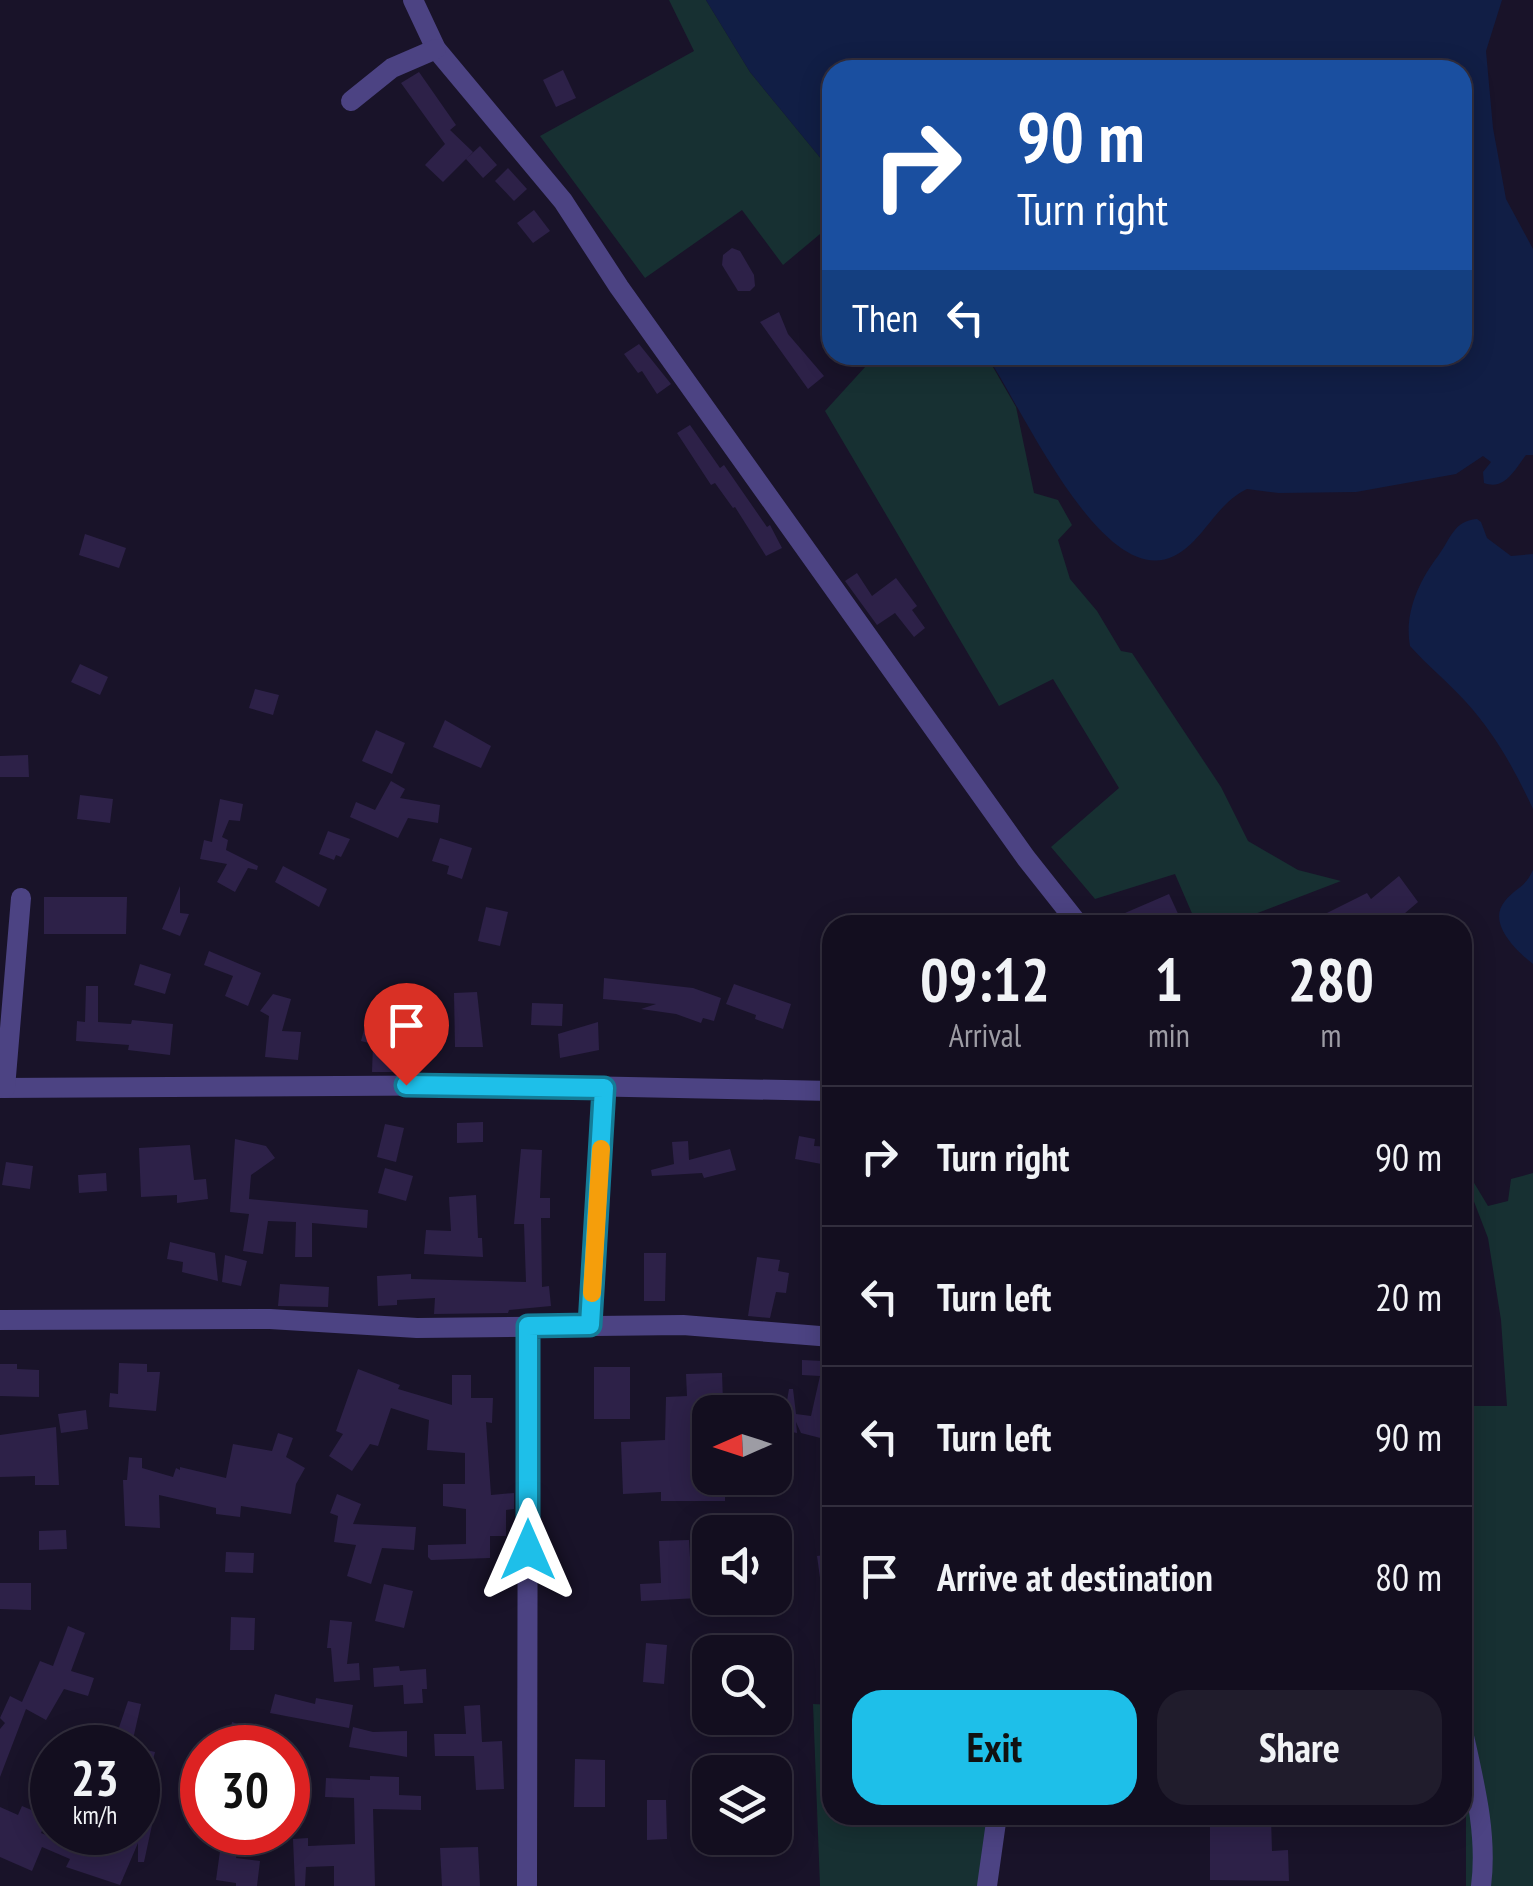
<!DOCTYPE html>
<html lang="en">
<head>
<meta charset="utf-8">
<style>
	body { margin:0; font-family:"PT Sans Narrow",sans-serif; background:#201c2c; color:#f1f3f6; height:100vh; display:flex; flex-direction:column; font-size:38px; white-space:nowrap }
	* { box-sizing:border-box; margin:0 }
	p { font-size:32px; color:#9d9ca4 }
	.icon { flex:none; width:55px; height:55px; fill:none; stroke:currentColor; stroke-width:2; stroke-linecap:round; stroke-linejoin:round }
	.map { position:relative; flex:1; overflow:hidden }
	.drawer { position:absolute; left:822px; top:915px; width:650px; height:910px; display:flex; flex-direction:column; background:#130e1f; border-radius:30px; box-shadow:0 5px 25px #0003,0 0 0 2px #322e3d }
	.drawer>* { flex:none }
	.guide { position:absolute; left:822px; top:60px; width:650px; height:305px; border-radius:30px; box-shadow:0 5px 25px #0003,0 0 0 2px #322e3d; background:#1a4fa0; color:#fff; overflow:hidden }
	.needle { width:65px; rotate:267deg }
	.fabs { position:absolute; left:692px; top:1395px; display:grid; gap:20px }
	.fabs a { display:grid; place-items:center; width:100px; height:100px; border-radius:20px; background:#130e1f; box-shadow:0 5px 25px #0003,0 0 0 2px #322e3d; font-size:50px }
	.speed { position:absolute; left:30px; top:1725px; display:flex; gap:20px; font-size:50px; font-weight:700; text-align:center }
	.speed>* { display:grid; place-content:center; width:130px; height:130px; border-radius:50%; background:#130e1f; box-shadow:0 5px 25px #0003,0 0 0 2px #322e3d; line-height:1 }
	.speed small { font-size:25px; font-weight:400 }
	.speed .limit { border:15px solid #d22; background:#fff; color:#111 }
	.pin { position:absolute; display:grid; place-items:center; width:85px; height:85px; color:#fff; margin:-102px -42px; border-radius:50% 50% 50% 0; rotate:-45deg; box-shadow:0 0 10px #0007 }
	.pin .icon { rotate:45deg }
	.me { position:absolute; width:110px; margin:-55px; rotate:0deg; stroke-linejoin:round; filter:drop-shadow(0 0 8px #0008) }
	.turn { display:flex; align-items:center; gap:35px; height:210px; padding:0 30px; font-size:45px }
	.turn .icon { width:130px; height:130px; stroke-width:2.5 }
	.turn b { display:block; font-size:70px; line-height:85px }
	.then { display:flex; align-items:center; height:95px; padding:0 30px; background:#0003; gap:20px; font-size:38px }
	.eta { display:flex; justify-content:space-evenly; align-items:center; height:170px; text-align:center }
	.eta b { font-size:60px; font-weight:700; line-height:70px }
	.primary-button { display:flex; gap:20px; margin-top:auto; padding:20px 30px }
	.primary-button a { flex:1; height:115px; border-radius:30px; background:#1ebfe9; color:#111; font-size:40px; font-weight:700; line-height:115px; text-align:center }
	.primary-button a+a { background:#201c2c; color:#f1f3f6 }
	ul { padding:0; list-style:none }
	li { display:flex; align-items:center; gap:30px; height:140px; padding:0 30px; border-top:2px solid #322e3d }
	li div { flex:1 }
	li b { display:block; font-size:38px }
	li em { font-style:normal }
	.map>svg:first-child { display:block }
	.green { fill:#173032 }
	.water { fill:#111e45 }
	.building { fill:#2d2148 }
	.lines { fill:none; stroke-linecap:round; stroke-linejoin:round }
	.street { stroke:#4c4383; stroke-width:20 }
	.route-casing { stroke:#147c97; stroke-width:25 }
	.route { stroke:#1ebfe9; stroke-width:18 }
	.slow { stroke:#f59e0b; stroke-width:18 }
</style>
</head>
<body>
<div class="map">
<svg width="1533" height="1886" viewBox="0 0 1533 1886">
	<rect width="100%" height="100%" fill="#191329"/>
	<!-- green -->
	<g class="green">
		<path d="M669,0H706L750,72L832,172V224L783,265L742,210L645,278L540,136L694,51Z"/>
		<path d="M876,355H986L1016,407L1034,493L1058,500L1072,525L1058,540L1070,579L1097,611L1121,651L1132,653L1221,787L1248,841L1298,870L1341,881L1226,925H1197L1175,874L1095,899L1051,847L1119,788L1053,679L999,706L825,411Z"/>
		<path d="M1462,1163L1488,1206L1508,1201L1511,1179L1533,1173V1886H1466V1805L1462,1804L1463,1406H1507L1501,1320L1488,1238L1463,1173Z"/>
		<path d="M813,1704L832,1705V1815H1004L996,1886H820Z"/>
	</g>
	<!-- water -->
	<g class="water">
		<path d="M706,0H1502L1486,51L1493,128L1506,199L1533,249V455H1526C1515,469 1505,491 1484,483L1483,472L1491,462L1483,456L1456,474L1356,492L1279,493L1247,489C1215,504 1204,541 1174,556C1101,592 1019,400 986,355H1462V70H832V172L750,72Z"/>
		<path d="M1477,519L1481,522L1487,538L1511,556L1533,554V809C1515,770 1495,734 1466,702C1448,682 1428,666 1410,646C1404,613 1419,581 1438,556C1451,539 1453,521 1477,519Z"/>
		<path d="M1533,870V964C1518,952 1486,923 1505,901C1515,888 1525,888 1533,870Z"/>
	</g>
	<!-- building -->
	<g class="building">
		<path d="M563,70L576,98L556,107L543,80Z"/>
		<path d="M419,72L456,125L450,130L473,152L466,159L480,146L497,165L483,178L466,159L443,182L425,165L445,144L401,83Z"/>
		<path d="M508,168L527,189L514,201L495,181Z"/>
		<path d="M534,210L550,231L533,243L517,223Z"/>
		<path d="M732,248L740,251L754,275L755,286L750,291H738L722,265L723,255Z"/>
		<path d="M779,312L788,334L824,376L808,389L760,322Z"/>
		<path d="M639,344L671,384L657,394L642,371L638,373L624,354Z"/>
		<path d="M690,425L720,468L724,465L767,527L770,525L782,548L766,556L735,507L733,508L715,483L711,485L677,433Z"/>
		<path d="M85,534L126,548L119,568L79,555Z"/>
		<path d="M857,573L872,596L896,578L917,606L912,610L925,628L914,637L895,613L877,625L845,581Z"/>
		<path d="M80,664L108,677L100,695L71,682Z"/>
		<path d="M255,689L279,695L273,715L249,708Z"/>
		<path d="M445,720L491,746L481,768L433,747Z"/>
		<path d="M376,730L405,743L392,774L362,761Z"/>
		<path d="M28,755L29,777H0V756Z"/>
		<path d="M391,781L405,789L400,798L440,805L438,823L408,818L398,838L350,817L356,802L375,810Z"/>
		<path d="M80,795L113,799L110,823L77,819Z"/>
		<path d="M220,799L243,804L240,821L229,820L222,837L228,840L226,850L258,866L257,870L248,868L235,892L217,882L227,864L200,859L204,840L212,842Z"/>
		<path d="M328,831L350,839L341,857L336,855L334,860L319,854Z"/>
		<path d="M440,838L472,848L462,879L447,874L449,866L432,861Z"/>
		<path d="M283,866L327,889L319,907L275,882Z"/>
		<path d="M1399,876L1418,902L1391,925H1373L1369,915L1347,925H1303L1367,893L1371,899Z"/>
		<path d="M180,886V913L189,914L180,936L162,929Z"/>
		<path d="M1169,894L1180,918L1165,925H1130L1125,913Z"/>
		<path d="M44,897H127L126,934H44Z"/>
		<path d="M486,907L508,912L500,946L478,941Z"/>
		<path d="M209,951L261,973L248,1006L225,996L233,976L204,965Z"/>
		<path d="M140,964L171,974L165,994L134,985Z"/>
		<path d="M604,978L693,988L721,998L714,1021L703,1018L701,1023L676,1014L641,1009L656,1004L603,999Z"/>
		<path d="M734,984L791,1004L783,1029L755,1019L756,1015L726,1004Z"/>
		<path d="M86,986H98V1022L131,1024L132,1020L173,1024L170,1055L128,1050L129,1045L76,1041L77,1021L85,1022Z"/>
		<path d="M477,992L483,1047H455L454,993Z"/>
		<path d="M273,994L291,999L282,1031L301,1032L298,1060L265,1057L269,1016L260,1011Z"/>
		<path d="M532,1003L563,1004L562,1026L531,1025Z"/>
		<path d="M368,1015L435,1034L429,1056L400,1048L399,1072H372L373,1044L361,1041Z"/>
		<path d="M598,1022L599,1050L560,1058L558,1034Z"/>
		<path d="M483,1122V1142L457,1143V1123Z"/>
		<path d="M385,1124L404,1128L396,1162L377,1157Z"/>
		<path d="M799,1136L815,1139L814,1146L832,1147V1166L795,1159Z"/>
		<path d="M235,1139L266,1146L275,1158L251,1175L249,1199L368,1210L367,1228L312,1223V1257H295L296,1222L268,1221L263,1254L243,1251L249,1214L230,1212Z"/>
		<path d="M688,1141L689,1160L730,1149L736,1170L704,1178L702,1173L652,1176L651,1170L674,1164L672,1142Z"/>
		<path d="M190,1145L194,1180L206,1179L208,1199L177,1203V1195L141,1197L139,1148Z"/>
		<path d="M521,1149L542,1150L540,1198H550V1218H541L542,1287L549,1286L551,1306L509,1310L508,1313L434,1314L435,1298L397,1300V1305L378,1306L377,1276L411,1274V1279L526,1282L524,1224H514Z"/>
		<path d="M6,1162L33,1166L30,1189L2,1185Z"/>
		<path d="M385,1168L413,1176L406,1201L378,1193Z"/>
		<path d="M106,1173L107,1191L79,1193L78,1175Z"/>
		<path d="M476,1195L478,1238H482L483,1257L424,1254L426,1230L451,1231L449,1197Z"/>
		<path d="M170,1242L215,1253L218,1281L182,1272L183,1262L167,1259Z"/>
		<path d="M644,1253H666L665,1301H644Z"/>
		<path d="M225,1255L247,1261L241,1286L222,1282Z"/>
		<path d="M757,1257L780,1260L778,1271L789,1273L786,1293L776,1292L770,1318L748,1316Z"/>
		<path d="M280,1284L329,1287L328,1307L278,1306Z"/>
		<path d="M826,1350L832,1351V1402L828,1420L832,1421V1441L801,1433L796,1422L797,1433L782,1430L789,1389H793L796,1414L811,1416L820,1376L802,1375V1360L823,1361Z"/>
		<path d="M119,1363L147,1364V1372H160L156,1411L109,1407L110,1393L118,1394Z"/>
		<path d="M0,1364H17V1369L39,1370V1397L0,1396Z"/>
		<rect x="594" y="1367" width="36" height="52"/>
		<path d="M358,1369L400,1385L398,1389L452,1405V1375H471V1398H493L492,1423L486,1422L491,1495L514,1493V1509L506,1510V1536H490V1558L431,1560L428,1557V1545L466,1544V1509L443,1506V1484H465V1453L427,1450L429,1420L391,1408L378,1446L370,1444L352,1471L329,1456L343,1434L336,1431Z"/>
		<path d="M722,1373L723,1401L704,1402V1423H691L690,1473L725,1478V1501H661V1492L623,1494L621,1442L665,1440L666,1397L687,1396L686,1374Z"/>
		<path d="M86,1410L88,1429L61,1433L58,1414Z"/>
		<path d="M56,1427L59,1485H35V1476L0,1477V1435Z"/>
		<path d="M278,1433L293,1438L286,1457L305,1468L296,1484L291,1514L241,1506L240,1517L216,1514V1508L159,1495L160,1528L125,1526L123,1480H127L129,1457L142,1458V1468L173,1477L176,1468L180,1470V1467L226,1478L233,1444L272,1451Z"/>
		<path d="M337,1494L361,1504L353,1524L416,1527L414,1550L382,1548L371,1584L347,1576L356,1545L334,1542L338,1516L330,1513Z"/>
		<path d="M66,1530L67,1549L39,1550V1531Z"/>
		<path d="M689,1540L691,1575H698L699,1598L641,1601L640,1584L661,1583L659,1541Z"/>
		<path d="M226,1552L254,1553L253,1573L225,1572Z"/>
		<path d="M832,1554V1606L824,1607L817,1556Z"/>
		<path d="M0,1583H31V1610L0,1609Z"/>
		<path d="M384,1584L413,1591L404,1628L375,1621Z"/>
		<path d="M231,1617L255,1618L254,1650H230Z"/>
		<path d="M330,1620L352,1622L347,1664L359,1663L360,1680L334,1682L331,1648H327Z"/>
		<path d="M68,1626L85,1633L71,1671L94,1678L88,1696L64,1689L46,1720L26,1709L0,1777V1729L5,1723L0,1718L10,1696L22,1702L40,1661L53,1666Z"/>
		<path d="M646,1643L667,1645L664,1684L643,1682Z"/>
		<path d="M399,1666L400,1671L426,1669L427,1689H422L423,1703L404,1704L403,1685L374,1687L373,1668Z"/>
		<path d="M275,1694L315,1704L316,1698L353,1705L349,1728L270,1713Z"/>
		<path d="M128,1701L141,1704L131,1748H112Z"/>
		<path d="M480,1705L482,1742L502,1741L504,1789L476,1790L474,1756H435L434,1734H466L464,1706Z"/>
		<path d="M232,1722L254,1730L252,1748H228Z"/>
		<path d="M353,1727L373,1732L407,1731V1757L349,1747Z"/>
		<path d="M138,1748L155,1752L142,1804L138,1803Z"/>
		<path d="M575,1759L605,1760V1807H574Z"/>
		<path d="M370,1776L399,1777V1795L421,1796V1810L373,1809L375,1886H334V1866L306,1867L305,1886H295L293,1839L308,1838V1846L355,1844L354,1798L325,1797L326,1778L370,1780Z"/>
		<path d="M647,1800H666L667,1839L647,1840Z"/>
		<path d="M22,1806L48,1817L41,1833L69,1844L74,1832H84L117,1846L121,1832H138V1822L152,1825L144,1862H138V1843L120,1885L66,1867L70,1859L42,1847L32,1871L0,1857V1807L18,1815Z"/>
		<path d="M1210,1815H1227V1819L1271,1818L1272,1851L1288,1850L1289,1881L1210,1880Z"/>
		<path d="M478,1847L480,1886H442L440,1848Z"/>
		<path d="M220,1851L237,1854L236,1858L260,1861L257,1886H236V1883L216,1880Z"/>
	</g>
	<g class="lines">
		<!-- street -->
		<g class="street">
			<path d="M413,0L436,49L563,201L619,287L1026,858L1079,925"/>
			<path d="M351,101L392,68L436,49"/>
			<path d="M0,1088L530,1085L832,1091"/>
			<path d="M5,1088L21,898"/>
			<path d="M0,1320L270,1319L417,1328L683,1325L832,1337"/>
			<path d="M590,1325L605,1088"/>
			<path d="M1462,1727C1473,1778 1488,1833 1481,1886"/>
			<path d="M527,1886L528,1326"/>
			<path d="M987,1886L997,1815"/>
		</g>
	</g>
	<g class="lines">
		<!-- route casing -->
		<g class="route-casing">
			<path id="route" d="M406,1085L604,1088L590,1325L528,1326V1550"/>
		</g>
		<!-- route -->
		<use href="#route" class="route"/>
		<!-- slow -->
		<path class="slow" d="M592,1293L601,1149"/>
	</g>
</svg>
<div class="fabs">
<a><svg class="needle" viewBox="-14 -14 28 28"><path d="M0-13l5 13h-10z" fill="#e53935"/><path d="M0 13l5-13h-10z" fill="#9d9ca4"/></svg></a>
<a><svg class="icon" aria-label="sound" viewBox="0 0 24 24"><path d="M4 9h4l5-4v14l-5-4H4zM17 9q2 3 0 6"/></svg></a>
<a><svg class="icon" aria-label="search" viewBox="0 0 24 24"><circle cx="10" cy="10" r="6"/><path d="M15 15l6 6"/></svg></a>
<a><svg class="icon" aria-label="layers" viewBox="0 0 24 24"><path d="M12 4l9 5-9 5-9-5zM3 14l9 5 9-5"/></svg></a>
</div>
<div class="speed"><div>23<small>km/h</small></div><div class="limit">30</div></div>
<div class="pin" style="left:406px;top:1085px;background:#d93025"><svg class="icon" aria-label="arrive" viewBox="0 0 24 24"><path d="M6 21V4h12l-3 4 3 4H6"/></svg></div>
<svg class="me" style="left:528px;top:1550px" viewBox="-20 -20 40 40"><path d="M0-17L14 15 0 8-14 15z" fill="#1ebfe9" stroke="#fff" stroke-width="4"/></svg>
<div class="guide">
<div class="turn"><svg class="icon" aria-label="right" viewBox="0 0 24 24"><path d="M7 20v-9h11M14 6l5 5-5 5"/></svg><div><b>90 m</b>Turn right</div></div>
<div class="then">Then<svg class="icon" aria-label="left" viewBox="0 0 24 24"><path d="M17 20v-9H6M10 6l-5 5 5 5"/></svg></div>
</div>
<section class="drawer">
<div class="eta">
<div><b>09:12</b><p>Arrival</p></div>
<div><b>1</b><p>min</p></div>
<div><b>280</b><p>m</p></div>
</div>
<ul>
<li><svg class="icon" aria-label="right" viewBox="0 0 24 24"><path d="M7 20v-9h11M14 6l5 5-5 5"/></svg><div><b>Turn right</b></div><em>90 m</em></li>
<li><svg class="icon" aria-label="left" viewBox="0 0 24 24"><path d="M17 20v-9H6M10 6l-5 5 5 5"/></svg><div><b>Turn left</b></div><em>20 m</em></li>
<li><svg class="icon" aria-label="left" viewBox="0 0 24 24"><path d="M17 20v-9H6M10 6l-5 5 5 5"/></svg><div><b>Turn left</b></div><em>90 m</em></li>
<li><svg class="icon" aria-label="arrive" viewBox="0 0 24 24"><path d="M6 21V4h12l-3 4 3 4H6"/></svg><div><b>Arrive at destination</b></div><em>80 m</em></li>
</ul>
<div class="primary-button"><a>Exit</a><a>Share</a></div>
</section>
</div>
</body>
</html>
